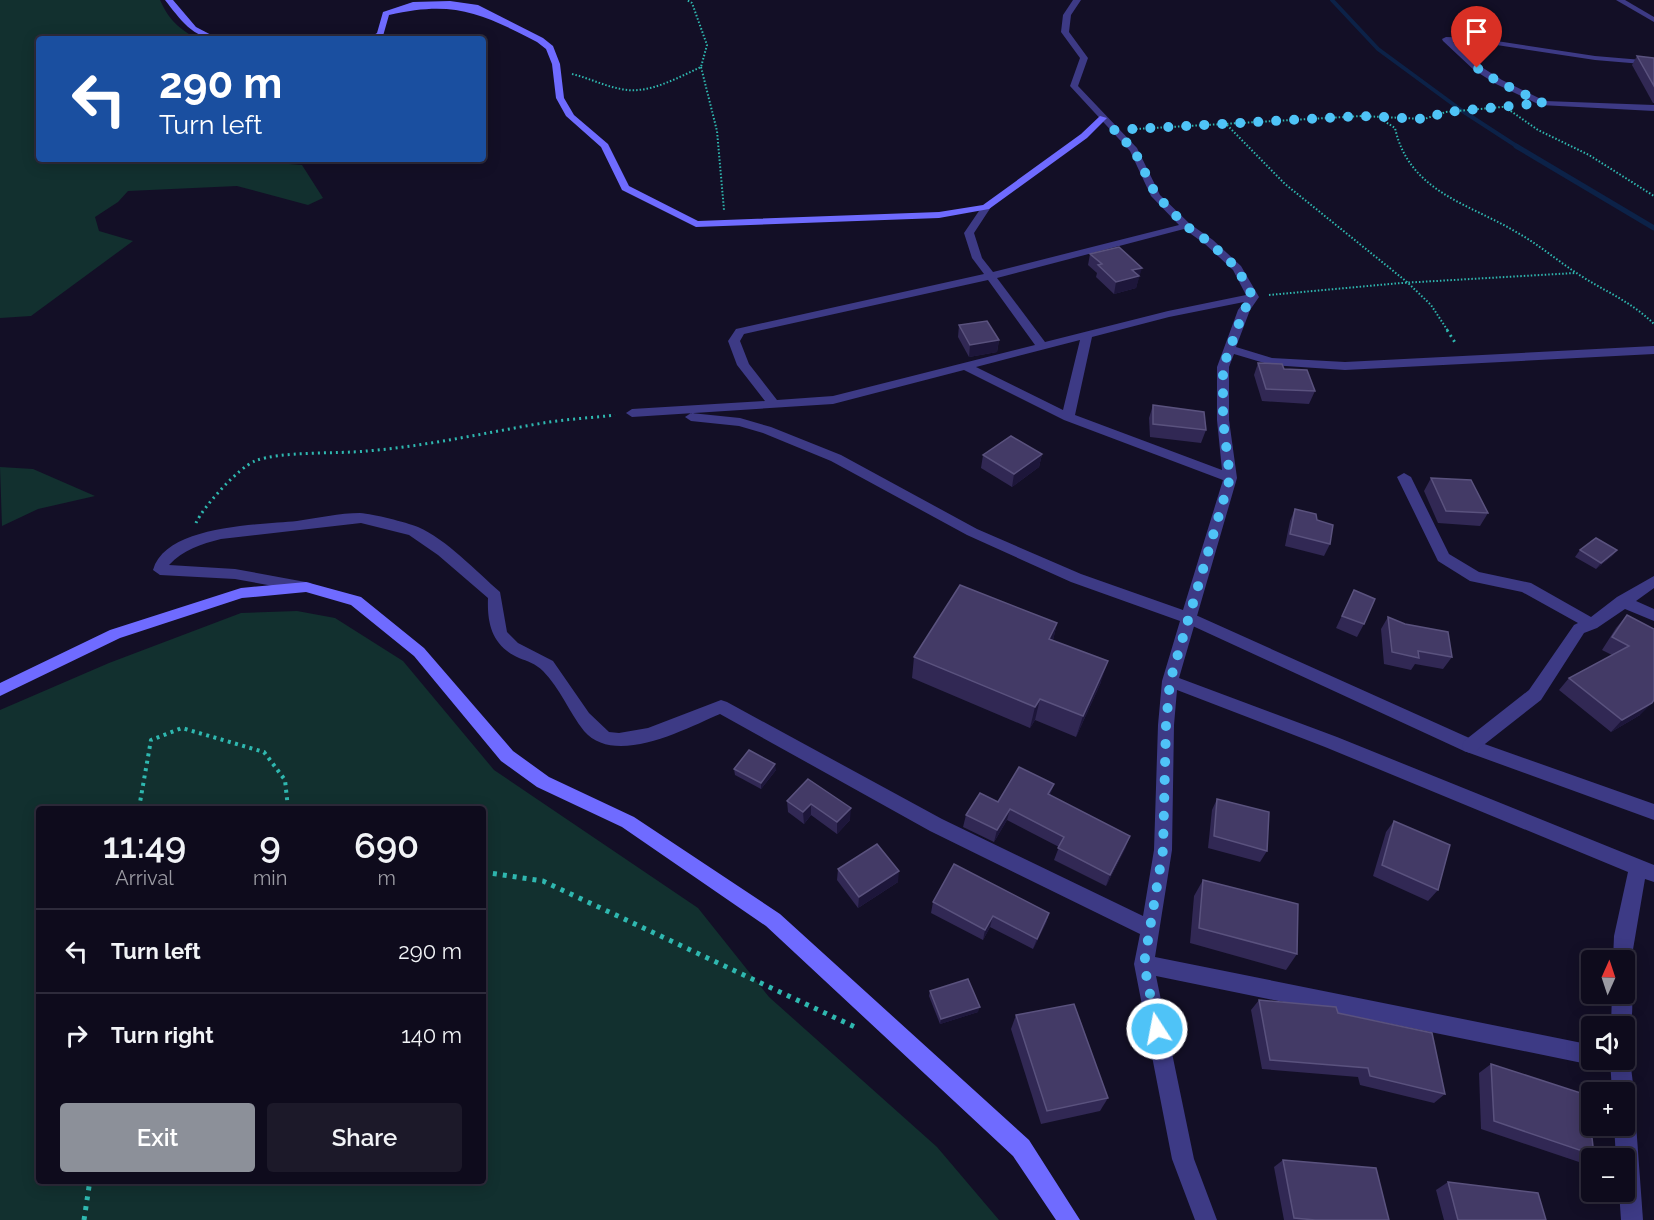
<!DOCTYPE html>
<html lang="en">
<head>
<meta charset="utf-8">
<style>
	body { margin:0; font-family:Raleway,sans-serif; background:#1c1929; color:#f1f3f6; height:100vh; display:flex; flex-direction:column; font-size:22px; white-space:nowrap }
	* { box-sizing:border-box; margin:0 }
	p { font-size:20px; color:#9b9ba3 }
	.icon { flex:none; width:33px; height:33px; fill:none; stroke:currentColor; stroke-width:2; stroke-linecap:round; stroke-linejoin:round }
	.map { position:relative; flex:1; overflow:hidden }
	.sheet { position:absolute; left:36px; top:806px; width:450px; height:378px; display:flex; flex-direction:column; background:#0e0b1c; border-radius:6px; box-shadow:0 3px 15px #0003,0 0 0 2px #2e2b3b }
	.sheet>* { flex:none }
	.banner { position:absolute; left:36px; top:36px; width:450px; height:126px; border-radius:6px; box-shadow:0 3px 15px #0003,0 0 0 2px #2e2b3b; background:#1a4fa0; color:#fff; overflow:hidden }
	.needle { width:39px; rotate:3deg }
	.controls { position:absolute; left:1581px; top:950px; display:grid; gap:12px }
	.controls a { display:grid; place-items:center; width:54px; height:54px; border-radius:6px; background:#0e0b1c; box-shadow:0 3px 15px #0003,0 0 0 2px #2e2b3b; font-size:30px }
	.pin { position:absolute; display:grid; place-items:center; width:51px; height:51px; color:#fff; margin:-62px -26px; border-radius:50% 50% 50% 0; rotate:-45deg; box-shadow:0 0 6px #0007 }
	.pin .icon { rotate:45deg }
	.me { position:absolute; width:66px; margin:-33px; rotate:349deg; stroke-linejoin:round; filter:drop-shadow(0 0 4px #0008) }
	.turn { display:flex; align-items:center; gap:21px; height:126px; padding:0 24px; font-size:27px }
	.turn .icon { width:78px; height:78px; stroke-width:2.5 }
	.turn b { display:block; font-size:42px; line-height:51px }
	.eta { display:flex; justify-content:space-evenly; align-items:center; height:102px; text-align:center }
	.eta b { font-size:36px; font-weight:600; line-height:42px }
	.action { display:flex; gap:12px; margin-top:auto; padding:12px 24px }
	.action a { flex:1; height:69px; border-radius:6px; background:#8c9099; color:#fff; font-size:24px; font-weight:600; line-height:69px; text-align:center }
	.action a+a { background:#1c1929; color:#f1f3f6 }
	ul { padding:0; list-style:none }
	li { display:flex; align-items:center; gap:18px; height:84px; padding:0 24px; border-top:2px solid #2e2b3b }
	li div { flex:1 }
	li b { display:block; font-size:22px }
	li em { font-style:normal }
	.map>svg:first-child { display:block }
	.green { fill:#12302f; fill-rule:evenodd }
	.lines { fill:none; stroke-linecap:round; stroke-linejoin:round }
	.stream-far1 { stroke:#0c2248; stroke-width:4 }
	.stream { stroke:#0c2248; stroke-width:5 }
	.path-far3 { stroke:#2fb8b0; stroke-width:2; stroke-dasharray:1.5 2; stroke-linecap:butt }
	.path-far2 { stroke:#2fb8b0; stroke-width:3; stroke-dasharray:2 4; stroke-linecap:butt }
	.path-far1 { stroke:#2fb8b0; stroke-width:4; stroke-dasharray:3 4.5; stroke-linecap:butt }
	.path { stroke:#2fb8b0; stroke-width:5; stroke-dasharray:4 6; stroke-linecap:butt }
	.lane { fill:#3d3a85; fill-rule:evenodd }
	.street { fill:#3d3a85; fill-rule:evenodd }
	.secondary { fill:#6f6bff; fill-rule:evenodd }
	.wall { fill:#312854 }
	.shaded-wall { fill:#1d163a }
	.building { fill:#433a66; stroke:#5a527e; stroke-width:1.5 }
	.route { stroke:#4fc3f7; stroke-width:10; stroke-dasharray:0 18 }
</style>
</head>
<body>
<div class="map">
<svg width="1654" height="1220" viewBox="0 0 1654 1220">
	<rect width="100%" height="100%" fill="#130f26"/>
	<!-- green -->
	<g class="green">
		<path d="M0,0H160C169,20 179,29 198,39H39V159H226L302,165L323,198L308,205L237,186L128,191L118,202L95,217L99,231L133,241L31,316L0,318Z"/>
		<path d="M0,467L33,469L95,496L38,509L2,526Z"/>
		<path d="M297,611L335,618L403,661L494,770L698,908L769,997L937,1147L999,1220H0V710L109,663L241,613ZM39,808H483V1180H39Z"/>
	</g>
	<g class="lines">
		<!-- stream-far1 -->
		<path class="stream-far1" d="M1332,0L1378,49L1461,110L1518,147"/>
		<!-- stream -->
		<path class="stream" d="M1516,146L1654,228"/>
		<!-- path-far3 -->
		<g class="path-far3">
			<path d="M701,67L717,131L724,210"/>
			<path d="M572,74C589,78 604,86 621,89C648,95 677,78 701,67L707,45L692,3L687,0"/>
			<path d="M1505,107L1538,130L1589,155L1654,196"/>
			<path d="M1381,119L1395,128C1409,192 1468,203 1518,233C1539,245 1558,261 1578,274C1604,291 1632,302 1654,324"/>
			<path d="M1227,125L1285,184L1407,282L1431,305L1448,331"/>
			<path d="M1136,129L1362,116L1424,119L1446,112L1513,106"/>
			<path d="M1269,295L1401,283L1575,273"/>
		</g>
		<!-- path-far2 -->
		<g class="path-far2">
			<path d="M1447,330L1456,344"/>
			<path d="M196,523C203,507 238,468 255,461C280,451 337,454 367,451C427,446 484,433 543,423C566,419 591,418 615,415"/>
		</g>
		<!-- path-far1 -->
		<path class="path-far1" d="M139,808L151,740L182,728L264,752L285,780L288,808"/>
		<!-- path -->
		<g class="path">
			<path d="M483,872L543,881L857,1028"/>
			<path d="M84,1220L90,1180"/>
		</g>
		<!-- lane -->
		<path class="lane" d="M1189,612L1476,741L1654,804V820L1464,751L1184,622L1181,618L1184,614Z"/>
		<!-- street -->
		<g class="street">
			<path d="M1073,0H1081L1071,15L1069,32L1088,58L1078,86L1137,148L1160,195L1190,224L1213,240L1241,266L1259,297L1250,310L1236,347L1272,358L1345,362L1654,346V354L1345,370L1271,365L1234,354L1229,367V420L1237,478L1179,678L1337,737L1644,861L1654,865V882L1645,879L1630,967L1624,969V960H1613L1614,936L1628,872L1325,747L1177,690L1174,725L1172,850L1155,957L1592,1045V1059H1601L1599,1062L1592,1065L1156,976L1194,1159L1217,1220H1195L1172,1159L1134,964L1140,934L930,831L720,714C685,729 615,767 584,731C569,712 560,688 543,671C536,664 527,661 519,658C492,646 487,624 488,598L438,555L409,535L361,523L221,539C201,544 183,550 169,565L235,569L311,583L313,587L311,591L306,592L235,579L160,575L153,570C166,525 258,525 297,521C317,518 340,513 360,513C374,514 405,522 418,527C446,539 477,572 500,592L507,632L518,643L553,661L589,713L609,732L619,733L648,728L721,700L727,702L942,819L1143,916L1154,850L1158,725L1162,681L1180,621L1071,582L967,535L831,461L763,433L739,426L691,421L685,417L691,413L740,418L771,427L841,455L977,529L1081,574L1183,610L1223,480L1064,420L964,370L833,404L632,417L626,413L632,409L765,401L737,365L728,341L736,329L984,274L972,258L964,233L983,205L991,207L974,233L982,258L993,272L1179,225L1151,196L1130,151L1070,86L1080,58L1061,32L1063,15ZM1184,229L1205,244L1233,270L1246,295L1168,311L1045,342L997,278ZM988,280L1035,345L833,396L777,400L749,364L740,341L744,334ZM1244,302L1238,310L1217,367V420L1222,470L1075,415L1092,337L1169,317ZM1080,340L1063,410L976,367Z"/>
			<path d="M1616,0H1625L1654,17V22Z"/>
			<path d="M1446,37L1477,38L1595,56L1654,61V65L1595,60L1477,42H1453L1480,66L1502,80L1545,101L1654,105V111L1540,105L1496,84L1474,70L1443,41L1442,39Z"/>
			<path d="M1404,473L1411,477L1449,554L1479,572L1531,583L1591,617L1617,597L1654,576V588L1636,601L1654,609V621L1625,609L1597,628L1584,633L1541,700L1476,751L1470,753L1464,751L1462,746L1464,741L1529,690L1574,625L1578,623L1522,592L1470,581L1438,561L1397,477Z"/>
			<path d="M1624,984L1629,986C1634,999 1633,1020 1628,1033L1624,1035V1026H1611L1612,993H1624Z"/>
			<path d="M1624,1051L1630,1059L1634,1092L1627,1101L1632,1102L1635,1110L1643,1220H1621L1619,1191H1624V1158H1616L1614,1125H1624V1092H1612L1610,1059H1624Z"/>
		</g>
		<!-- secondary -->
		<g class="secondary">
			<path d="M165,0H173L196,27L219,39C193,39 180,19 165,0Z"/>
			<path d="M450,1L478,5L543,38L553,46L560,64L564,98L574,115L608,144L629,186L698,221L939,212L983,205L1081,134L1100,116L1107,118L1087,138L989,209L939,218L696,227L622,190L601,147L566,116L556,98L552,64L546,49L537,42C481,13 454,0 389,15L383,36L377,39H367L377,33L383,12L413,2Z"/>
			<path d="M306,582L361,597L424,648L513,751L549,777L634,817L780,914L1029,1140L1080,1220H1056L1013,1156L766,926L622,827L537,787L501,761L414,656L351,605L306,592L242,598L120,638L0,696V683L110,630L241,588Z"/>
		</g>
	</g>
	<!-- wall -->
	<g class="wall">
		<path d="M1637,56L1654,58V103H1653L1632,65Z"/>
		<path d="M1090,254L1139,280H1138L1136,288L1114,294L1096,277L1097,273L1088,265Z"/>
		<path d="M959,325L999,340L997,352L969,357L958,337Z"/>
		<path d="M1258,363L1284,369L1315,391L1309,404L1262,401L1254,375Z"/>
		<path d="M1153,405L1206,430L1201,443L1150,437L1149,418Z"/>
		<path d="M1042,454L1039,467L1012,487L981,468L983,455Z"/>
		<path d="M1431,478L1488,513L1480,526L1438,523L1424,491Z"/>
		<path d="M1295,509L1317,520L1330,544L1324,556L1285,546L1290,521Z"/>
		<path d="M1580,550H1617L1612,556L1596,569L1575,557Z"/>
		<path d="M1354,590L1364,624L1357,637L1336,628Z"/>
		<path d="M1627,615L1640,715L1611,732L1559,690L1569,678L1612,655L1602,650L1616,628Z"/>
		<path d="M1388,617L1452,657L1443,669L1415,664L1411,670L1384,664L1381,629Z"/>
		<path d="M1057,623L1053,640L1101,682L1076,737L1035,720L1030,728L912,678L914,657Z"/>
		<path d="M734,769L776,770L761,789L735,775Z"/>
		<path d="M808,779L850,820L837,834L811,815L804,824L788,812L787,801Z"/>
		<path d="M1050,796L1126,847L1106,886L1054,860L1059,847L1007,820L994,842L963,827L966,815L998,802Z"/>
		<path d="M1217,799L1267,851L1260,862L1208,848L1212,810Z"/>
		<path d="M1394,821L1438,890L1428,901L1373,876L1386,832Z"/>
		<path d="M838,869L898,882L858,908L837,880Z"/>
		<path d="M1203,880L1297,954L1286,970L1190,943L1194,896Z"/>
		<path d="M933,902L1049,913L1046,923L1033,949L990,927L983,940L931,913Z"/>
		<path d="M930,991L978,1012L940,1024L929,996Z"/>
		<path d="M1259,1000L1338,1013L1445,1094L1434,1103L1360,1085L1358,1077L1262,1069L1251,1010Z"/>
		<path d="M1016,1015L1108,1098L1100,1111L1041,1124L1011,1029Z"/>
		<path d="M1491,1064L1594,1155L1579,1162L1481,1129L1479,1073Z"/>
		<path d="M1283,1160L1389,1220H1284L1274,1167Z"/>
		<path d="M1448,1182L1546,1220H1444L1436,1190Z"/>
	</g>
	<!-- shaded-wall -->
	<g class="shaded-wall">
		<path d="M1142,268L1136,288L1114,294L1116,282L1132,270Z"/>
		<path d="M999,340L997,352L969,357L970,345Z"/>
		<path d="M1042,454L1039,467L1012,487L1014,474Z"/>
		<path d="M1617,550L1612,556L1596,569L1601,563Z"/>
		<path d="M1057,623L1052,645L1049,639Z"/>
		<path d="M1108,661L1101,682L1076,737L1083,716Z"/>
		<path d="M1040,699L1035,720L1030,728L1035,707Z"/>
		<path d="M1652,703L1640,715L1611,732L1622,720Z"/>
		<path d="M775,764L776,770L761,789V783Z"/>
		<path d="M1054,784L1050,796L1048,794Z"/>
		<path d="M811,804V815L804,824L803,812Z"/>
		<path d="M851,808L850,820L837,834V822Z"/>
		<path d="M1010,809L1007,820L994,842L997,830Z"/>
		<path d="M1130,836L1126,847L1106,886L1110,875Z"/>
		<path d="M899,871L898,882L858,908L859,897Z"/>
		<path d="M1049,913L1046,923L1033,949L1037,939Z"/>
		<path d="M993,916L990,927L983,940L985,930Z"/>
		<path d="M980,1007L978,1012L940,1024L941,1019Z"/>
	</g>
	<!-- building -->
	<g class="building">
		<path d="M1637,56L1654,58V86Z"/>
		<path d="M1119,247L1142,268L1132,270L1139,276L1116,282L1098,265L1102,264L1090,254Z"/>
		<path d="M987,321L999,340L970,345L959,325Z"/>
		<path d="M1258,363L1282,364L1284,369L1307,370L1315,391L1266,389Z"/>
		<path d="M1153,405L1204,412L1206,430L1153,424Z"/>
		<path d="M1011,436L1042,454L1014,474L983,455Z"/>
		<path d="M1431,478L1471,480L1488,513L1446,511Z"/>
		<path d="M1295,509L1316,514L1317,520L1333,525L1330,544L1290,534Z"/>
		<path d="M1596,538L1617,550L1601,563L1580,550Z"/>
		<path d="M960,585L1057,623L1049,639L1108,661L1083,716L1040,699L1035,707L914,657Z"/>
		<path d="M1354,590L1375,599L1364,624L1342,616Z"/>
		<path d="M1627,615L1654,629V700L1652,703L1622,720L1569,678L1629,646L1612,637Z"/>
		<path d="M1388,617L1405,624L1448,632L1452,657L1418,651L1419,658L1392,652Z"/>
		<path d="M749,750L775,764L761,783L734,769Z"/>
		<path d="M1019,767L1054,784L1048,794L1130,836L1110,875L1058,848L1064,837L1010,809L997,830L966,815L980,793L998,802Z"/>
		<path d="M808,779L851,808L837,822L811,804L803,812L787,801Z"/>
		<path d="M1217,799L1269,812L1267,851L1214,836Z"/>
		<path d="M1394,821L1450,845L1438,890L1382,865Z"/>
		<path d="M877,844L899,871L859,897L838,869Z"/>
		<path d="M954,864L1049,913L1037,939L993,916L985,930L933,902Z"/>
		<path d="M1203,880L1298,904L1297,954L1199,928Z"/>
		<path d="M968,979L980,1007L941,1019L930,991Z"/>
		<path d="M1259,1000L1336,1007L1338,1013L1432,1033L1445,1094L1370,1076L1368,1068L1270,1060Z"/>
		<path d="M1074,1004L1108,1098L1047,1111L1016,1015Z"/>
		<path d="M1491,1064L1587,1095L1594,1155L1494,1121Z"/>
		<path d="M1283,1160L1376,1168L1389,1220H1315L1294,1218Z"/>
		<path d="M1448,1182L1538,1193L1546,1220H1458Z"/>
	</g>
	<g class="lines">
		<!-- route -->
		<path class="route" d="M1157,1029L1144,964L1163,850L1166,725L1170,681L1230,478L1223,420V367L1244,310L1253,297L1237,268L1209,242L1186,226L1156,195L1134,150L1114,130L1362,116L1424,119L1446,112L1543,103L1499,82L1477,68"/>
	</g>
</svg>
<div class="controls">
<a><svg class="needle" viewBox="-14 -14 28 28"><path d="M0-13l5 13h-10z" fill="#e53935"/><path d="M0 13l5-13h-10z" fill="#9b9ba3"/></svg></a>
<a><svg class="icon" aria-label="sound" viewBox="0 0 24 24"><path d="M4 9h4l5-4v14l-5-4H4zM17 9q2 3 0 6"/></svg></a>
<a>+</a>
<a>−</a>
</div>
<div class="pin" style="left:1477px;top:68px;background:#d93025"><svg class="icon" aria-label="arrive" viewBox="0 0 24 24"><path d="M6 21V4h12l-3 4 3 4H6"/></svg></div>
<svg class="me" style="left:1157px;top:1029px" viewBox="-20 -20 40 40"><circle r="17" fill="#4fc3f7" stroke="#fff" stroke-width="3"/><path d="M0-11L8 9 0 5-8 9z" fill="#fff"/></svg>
<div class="banner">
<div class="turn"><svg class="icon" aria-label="left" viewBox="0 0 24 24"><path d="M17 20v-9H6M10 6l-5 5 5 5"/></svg><div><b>290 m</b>Turn left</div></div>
</div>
<section class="sheet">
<div class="eta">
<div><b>11:49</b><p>Arrival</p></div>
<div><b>9</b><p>min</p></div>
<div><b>690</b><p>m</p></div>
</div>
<ul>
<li><svg class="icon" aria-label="left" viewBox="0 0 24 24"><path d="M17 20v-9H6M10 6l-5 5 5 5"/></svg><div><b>Turn left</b></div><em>290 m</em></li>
<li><svg class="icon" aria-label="right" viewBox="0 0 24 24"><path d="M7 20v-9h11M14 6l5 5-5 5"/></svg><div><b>Turn right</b></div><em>140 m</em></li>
</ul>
<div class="action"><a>Exit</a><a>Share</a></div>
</section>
</div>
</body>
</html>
